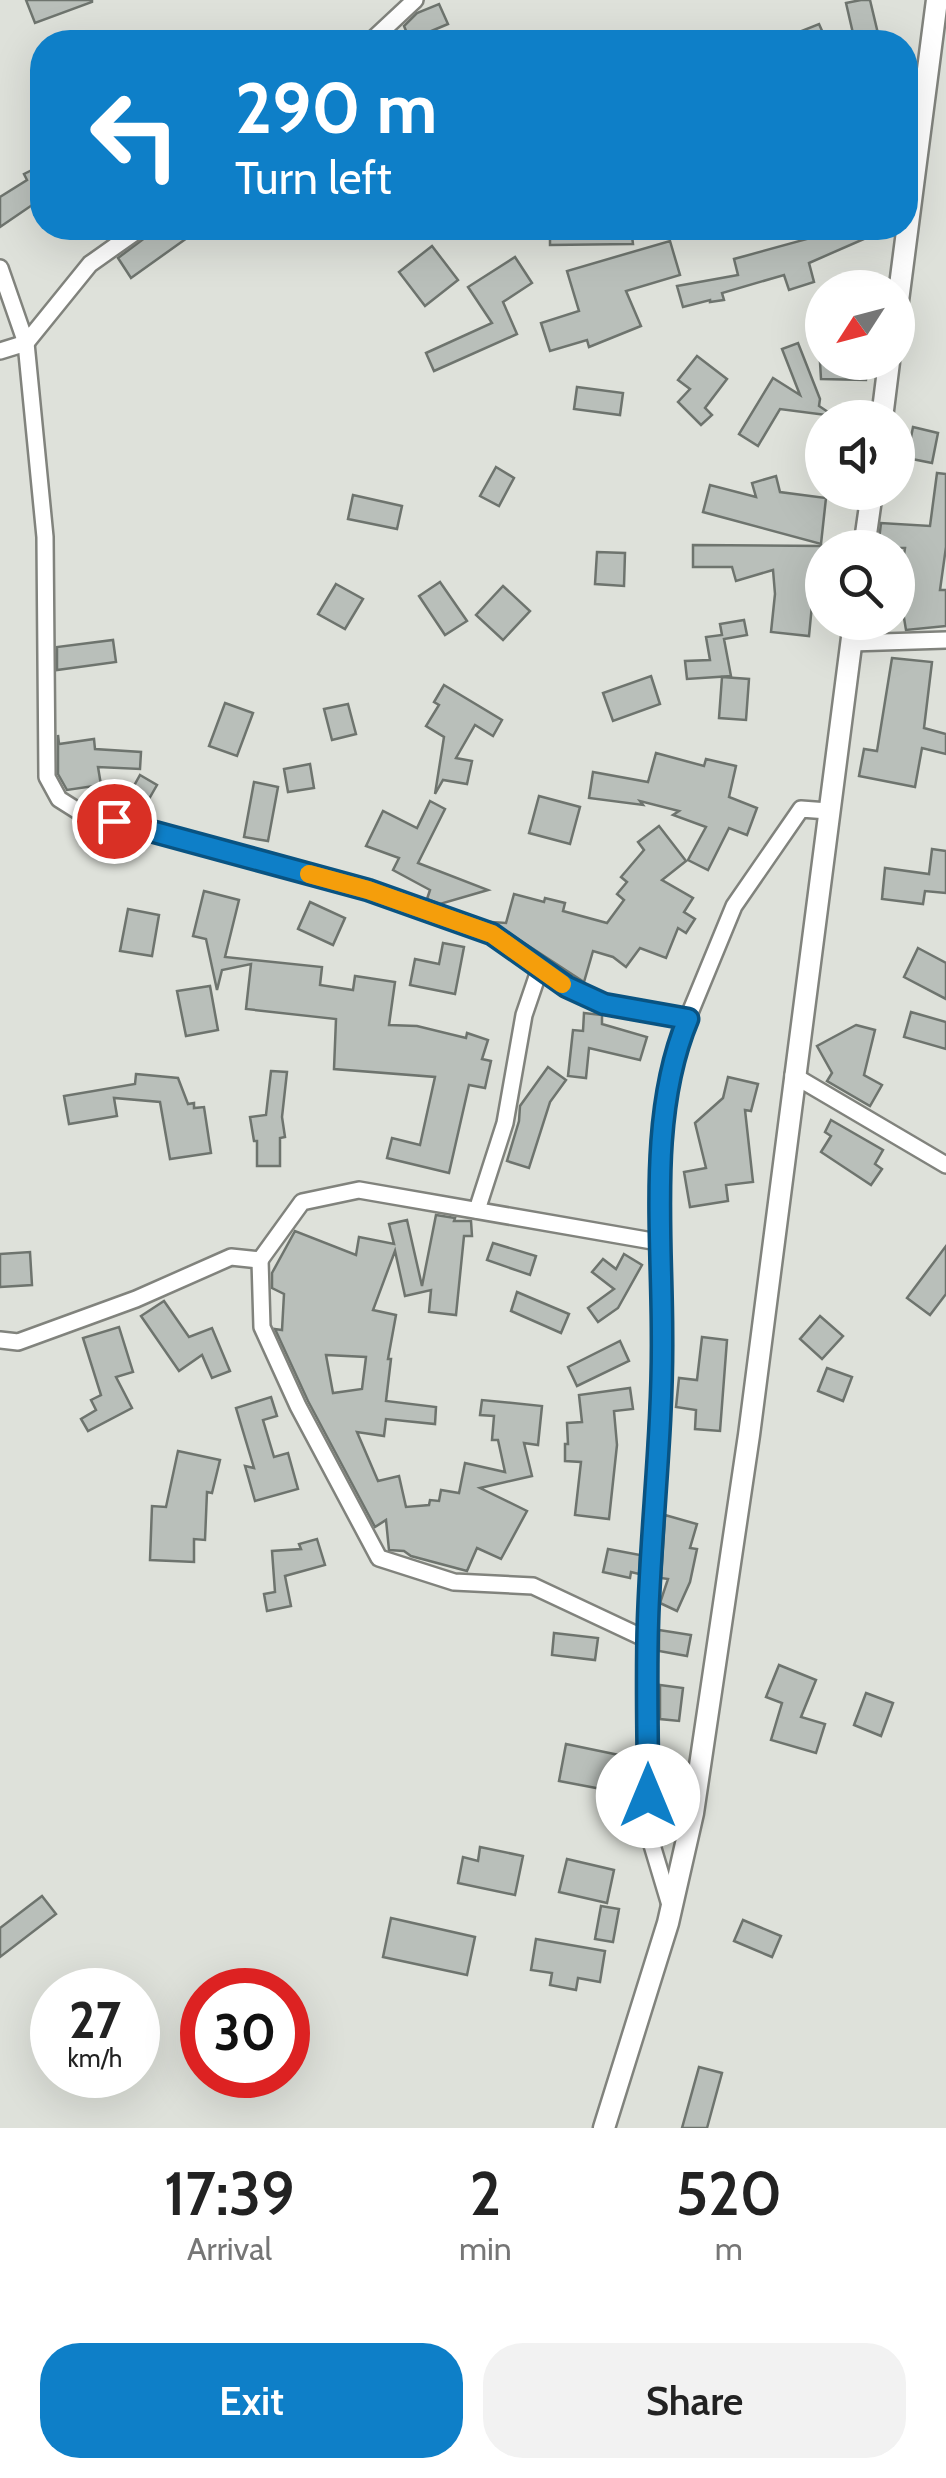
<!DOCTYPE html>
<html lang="en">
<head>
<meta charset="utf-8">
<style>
	body { margin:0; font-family:Cabin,sans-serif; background:#f2f2f2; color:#222; height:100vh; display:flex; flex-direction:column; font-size:38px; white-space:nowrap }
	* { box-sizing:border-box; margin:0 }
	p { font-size:32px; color:#767676 }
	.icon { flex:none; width:55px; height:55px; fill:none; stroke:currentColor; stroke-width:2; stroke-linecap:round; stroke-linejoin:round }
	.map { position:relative; height:2128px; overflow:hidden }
	.details { display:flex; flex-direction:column; background:#fff; flex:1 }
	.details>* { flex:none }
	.guide { position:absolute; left:30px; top:30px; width:888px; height:210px; border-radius:40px; box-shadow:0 10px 40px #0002; background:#0e7fc8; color:#fff; overflow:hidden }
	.needle { width:65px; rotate:234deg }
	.tools { position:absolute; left:805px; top:270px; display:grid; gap:20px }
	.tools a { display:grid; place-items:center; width:110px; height:110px; border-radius:50%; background:#fff; box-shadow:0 10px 40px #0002; font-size:50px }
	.speed { position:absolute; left:30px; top:1968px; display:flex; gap:20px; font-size:50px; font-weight:700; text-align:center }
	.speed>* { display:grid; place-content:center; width:130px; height:130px; border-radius:50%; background:#fff; box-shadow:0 10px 40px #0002; line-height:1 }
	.speed small { font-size:25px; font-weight:400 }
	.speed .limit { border:15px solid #d22; background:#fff; color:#111 }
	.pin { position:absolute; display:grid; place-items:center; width:85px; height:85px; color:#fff; margin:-42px; border:5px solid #fff; border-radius:50%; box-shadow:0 2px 10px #0007 }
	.me { position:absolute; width:110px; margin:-55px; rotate:0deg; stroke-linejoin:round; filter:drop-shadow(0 0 8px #0008) }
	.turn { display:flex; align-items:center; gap:35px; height:210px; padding:0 40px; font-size:45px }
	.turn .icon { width:130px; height:130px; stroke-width:2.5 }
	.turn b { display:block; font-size:70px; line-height:85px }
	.eta { display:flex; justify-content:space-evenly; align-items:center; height:170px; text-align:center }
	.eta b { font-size:60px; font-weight:600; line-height:70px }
	.primary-button { display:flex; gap:20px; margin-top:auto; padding:20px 40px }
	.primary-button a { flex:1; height:115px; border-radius:40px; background:#0e7fc8; color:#fff; font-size:40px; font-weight:600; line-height:115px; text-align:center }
	.primary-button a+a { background:#f2f2f2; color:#222 }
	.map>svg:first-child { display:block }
	.building { fill:#b9bfba; stroke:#6e746e; stroke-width:2.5; fill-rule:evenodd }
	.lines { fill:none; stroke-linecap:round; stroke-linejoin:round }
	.minor-casing { stroke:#81837d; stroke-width:20 }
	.tertiary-casing { stroke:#81837d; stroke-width:25 }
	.minor { stroke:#fff; stroke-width:15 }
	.tertiary { stroke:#fff; stroke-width:20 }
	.route-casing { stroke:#095382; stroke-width:25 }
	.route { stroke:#0e7fc8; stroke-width:18 }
	.slow { stroke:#f59e0b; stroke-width:18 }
</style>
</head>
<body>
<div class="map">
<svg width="946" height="2128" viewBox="0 0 946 2128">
	<rect width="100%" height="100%" fill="#dee1da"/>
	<!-- building -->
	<g class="building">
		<path d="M26,0H92V2L35,23Z"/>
		<path d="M861,0H870L880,42H855L846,3Z"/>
		<path d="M439,4L448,24L410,40L404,26L417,13Z"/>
		<path d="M819,24L827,42H774Z"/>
		<path d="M42,165V209L38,201L0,227V197L27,180L24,174Z"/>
		<path d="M158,228H201L131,278L118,258Z"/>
		<path d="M550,228H631L633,244L550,245Z"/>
		<path d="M817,228H889L809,263L814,282L789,290L784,275L722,293L724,300L710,302V300L683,307L677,286L738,275L734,259L807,239L805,233Z"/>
		<path d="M670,241L680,275L626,291L641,326L589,347L587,340L550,351L541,323L579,311L567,271Z"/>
		<path d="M432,246L458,280L425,306L399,272Z"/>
		<path d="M515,257L532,283L503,302L517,334L434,371L426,353L492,323L468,287Z"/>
		<path d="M798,343L820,399L819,406L834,416L780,409L758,446L739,434L773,378L800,395L782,349Z"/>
		<path d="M697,356L727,379L705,408L712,415L701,425L678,402L690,389L678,380Z"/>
		<path d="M820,362H868L866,380L821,379Z"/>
		<path d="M577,387L623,393L620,415L574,409Z"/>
		<path d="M913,427L938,433L932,463L907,458Z"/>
		<path d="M496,467L514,478L499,506L480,496Z"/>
		<path d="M937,473L946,474V547L940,590H946V626L906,630L899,588L905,548H878L881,523L930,526Z"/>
		<path d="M776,476L780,492L826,498L821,544L703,512L710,485L756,497L752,483Z"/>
		<path d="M353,495L402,506L397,529L348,519Z"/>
		<path d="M693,545L823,546L822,583L814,584L809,636L771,632L775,594L773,570L736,581L732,567H693Z"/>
		<path d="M597,552L625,553L624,586L595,584Z"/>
		<path d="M440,582L467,621L445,635L419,596Z"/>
		<path d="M336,584L363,599L345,629L318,614Z"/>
		<path d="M503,586L530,611L503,640L476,615Z"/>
		<path d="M744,620L747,635L724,639L731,676L687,679L685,661L710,660L706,637L722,635L720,624Z"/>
		<path d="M113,640L116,662L57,670V647Z"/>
		<path d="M892,658L932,662L924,728L946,734V754L922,748L915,787L859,776L864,749L877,751Z"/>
		<path d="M651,676L660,704L613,721L603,693Z"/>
		<path d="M722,677L749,679L746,720L719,718Z"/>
		<path d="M444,685L502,720L493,736L475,725L456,758L472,761L467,784L443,780L435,794L444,737L426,726L439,705L434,702Z"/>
		<path d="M225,703L253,713L237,756L209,746Z"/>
		<path d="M348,704L356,734L332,740L324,709Z"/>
		<path d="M58,735L59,744L94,739L95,749L141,752L140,769L98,767L101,785L67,790L58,774Z"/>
		<path d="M656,753L704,766L706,759L736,766L729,797L757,808L747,835L729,828L708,870L688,860L706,827L673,815L679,811L640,801L643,805L589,798L593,772L648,782Z"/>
		<path d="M310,764L314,788L288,792L284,769Z"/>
		<path d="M140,775L157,785L142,811L125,802Z"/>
		<path d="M254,782L278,787L268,841L244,837Z"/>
		<path d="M539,796L580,807L570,844L529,833Z"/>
		<path d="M430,801L445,809L418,863L488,890L440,904L427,899L430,890L393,870L399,858L366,846L383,811L417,828Z"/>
		<path d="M659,826L686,861L662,880L693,898L684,912L695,919L686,933L678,928L666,958L640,948L626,967L613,957L593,951L584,982L492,922L506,923L514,894L544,902L545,898L565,903L563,911L607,923L624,900L617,894L627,882L621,877L644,850L638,842Z"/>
		<path d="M932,849L946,851V893L925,891L923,904L882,899L885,868L929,874Z"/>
		<path d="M204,891L239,900L225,957L322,967L320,985L353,990L355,976L395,982L389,1025L417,1026L466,1038L467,1033L488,1040L482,1059L491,1061L485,1088L469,1085L449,1173L387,1158L392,1138L420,1145L435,1077L334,1069L336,1019L246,1009L251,964L222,970L217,990L206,939L193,936Z"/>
		<path d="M310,902L345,918L333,945L298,929Z"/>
		<path d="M128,909L159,915L152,956L120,951Z"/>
		<path d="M443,943L464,947L455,994L410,985L415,959L439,964Z"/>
		<path d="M918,948L946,963V999L904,977Z"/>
		<path d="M210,986L218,1030L186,1036L177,991Z"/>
		<path d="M911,1012L946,1022V1049L904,1037Z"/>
		<path d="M584,1013L602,1015V1024L647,1037L640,1060L589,1048L586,1078L568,1076L573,1030L583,1031Z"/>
		<path d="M856,1025L875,1030L864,1075L882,1085L870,1106L827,1081L832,1073L817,1046Z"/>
		<path d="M548,1067L566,1080L550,1102L529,1168L507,1161L519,1121L520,1106Z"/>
		<path d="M271,1071L287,1072L282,1117L285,1137L280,1138V1166H257V1141H254L250,1117L266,1115Z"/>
		<path d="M136,1074L178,1078L188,1104L194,1103V1108L204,1107L211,1153L170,1159L160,1102L114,1098L117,1116L69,1124L64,1096L135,1084Z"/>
		<path d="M728,1077L758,1084L751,1111L745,1110L753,1182L726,1185L728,1201L690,1207L684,1172L706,1168L695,1123L723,1098Z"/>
		<path d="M831,1120L883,1150L875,1164L882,1169L871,1185L821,1152L831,1136L825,1132Z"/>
		<path d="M436,1215L455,1218L454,1221H471L472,1236H464L456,1315L429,1312L431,1290L405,1296L395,1251L373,1310L396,1315L388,1359H391L386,1401L436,1407L435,1424L386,1419L384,1436L357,1432L378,1481L399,1476L406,1507L429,1505L430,1500L439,1501L441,1490L459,1493L465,1463L505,1472L498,1440H492L494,1416L480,1415L482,1400L542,1406L538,1445L524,1443L532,1476L480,1488L527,1511L501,1559L477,1548L467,1571L411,1556L404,1551L389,1550L386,1520L375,1527L308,1401L275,1329L282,1330L284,1294L272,1288V1273L295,1231L356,1255L359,1237L394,1244L389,1224L407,1220L422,1286ZM326,1355L366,1357L362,1389L333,1393Z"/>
		<path d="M493,1243L536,1256L530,1275L487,1260Z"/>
		<path d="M946,1246V1294L930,1315L907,1298Z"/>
		<path d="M30,1252L32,1285L0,1287V1254Z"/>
		<path d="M624,1254L642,1265L618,1308L598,1322L588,1308L614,1289L592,1272L603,1259L616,1269Z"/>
		<path d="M517,1292L569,1314L561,1333L511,1311Z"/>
		<path d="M164,1301L189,1337L212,1328L230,1371L212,1378L202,1355L179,1371L141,1316Z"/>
		<path d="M820,1316L843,1336L822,1359L800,1339Z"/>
		<path d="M119,1327L133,1372L116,1377L132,1408L88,1431L81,1419L96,1410L91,1400L101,1395L83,1338Z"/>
		<path d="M702,1337L727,1340L720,1431L695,1429L696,1410L676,1407L679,1378L697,1380Z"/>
		<path d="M620,1341L629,1361L577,1386L568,1367Z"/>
		<path d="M827,1368L852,1377L843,1401L818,1391Z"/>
		<path d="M630,1388L633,1409L614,1411L617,1445L609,1519L575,1515L581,1462L565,1461V1444H568L567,1423L582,1422L579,1395Z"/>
		<path d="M271,1397L277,1416L263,1420L274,1457L288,1453L298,1489L255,1501L245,1466L254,1468L236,1408Z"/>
		<path d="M178,1451L220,1460L212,1493L207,1492L205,1540L194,1539V1562L150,1560L152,1506L166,1507Z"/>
		<path d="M665,1515L697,1524L690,1548L697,1549L690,1582L677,1611L660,1603L668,1579L661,1578Z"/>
		<path d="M317,1539L325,1565L285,1576L291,1606L267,1611L264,1594L275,1592L272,1551L301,1549L299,1544Z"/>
		<path d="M608,1549L640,1555L639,1574L631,1572L630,1578L603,1572Z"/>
		<path d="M659,1630L691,1635L687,1656L659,1651Z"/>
		<path d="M554,1633L598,1638L595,1660L552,1655Z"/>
		<path d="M779,1665L816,1680L801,1717L825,1724L816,1753L771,1740L782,1703L766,1697Z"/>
		<path d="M660,1685L683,1688L679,1721L660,1719Z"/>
		<path d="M866,1693L893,1703L881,1736L854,1725Z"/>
		<path d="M566,1744L619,1755L612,1791L559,1781Z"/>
		<path d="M480,1847L523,1856L515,1895L458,1883L463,1857L478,1861Z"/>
		<path d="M567,1859L614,1870L607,1903L559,1892Z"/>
		<path d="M42,1896L56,1914L0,1957V1928Z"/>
		<path d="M601,1906L619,1909L613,1942L595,1939Z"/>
		<path d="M391,1918L475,1937L467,1975L383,1957Z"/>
		<path d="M743,1920L781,1936L772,1957L734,1941Z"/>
		<path d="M536,1939L605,1951L600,1982L578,1978L576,1990L550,1985L552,1973L531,1970Z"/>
		<path d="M699,2067L722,2073L707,2128H682Z"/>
	</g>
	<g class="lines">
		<!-- minor casing -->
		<g class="minor-casing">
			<g id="minor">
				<path d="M370,42L415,0"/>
				<path d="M0,268L26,343L90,264L141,228"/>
				<path d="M0,351L26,343L45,537L47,777L59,799L78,811L368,890L492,934L567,987L604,1004L688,1019"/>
				<path d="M851,643L946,640"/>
				<path d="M793,1075L946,1165"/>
				<path d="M477,1210L505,1123L524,1015L540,968"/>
				<path d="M658,1242L662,1336L648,1623L649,1835L670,1905"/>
				<path d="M260,1260L262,1327L298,1406L379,1558L454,1582L533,1586L648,1640"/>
				<path d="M0,1340L18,1342L136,1299L231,1257L260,1260L302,1202L359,1190L658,1242L662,1128L680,1037L734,906L801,809L828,811"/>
			</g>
		</g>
		<!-- tertiary casing -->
		<g class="tertiary-casing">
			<g id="tertiary">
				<path d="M898,301L937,0"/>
				<path d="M882,418L889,362"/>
				<path d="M864,548L872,492"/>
				<path d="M604,2128L668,1923L693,1813L749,1435L854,622"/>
			</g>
		</g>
		<!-- minor -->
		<use href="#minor" class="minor"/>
		<!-- tertiary -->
		<use href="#tertiary" class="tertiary"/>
	</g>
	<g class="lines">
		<!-- route casing -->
		<g class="route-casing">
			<path id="route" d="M114,821L368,890L492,934L567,987L604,1004L688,1019C648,1114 662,1233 662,1334C663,1429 651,1526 648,1621C646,1679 648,1738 648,1796"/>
		</g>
		<!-- route -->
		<use href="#route" class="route"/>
		<!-- slow -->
		<path class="slow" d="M309,874L368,890L492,934L562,984"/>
	</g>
</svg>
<div class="tools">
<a><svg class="needle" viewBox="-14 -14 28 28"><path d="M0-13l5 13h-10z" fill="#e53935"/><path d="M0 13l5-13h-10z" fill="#767676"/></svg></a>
<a><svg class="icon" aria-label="sound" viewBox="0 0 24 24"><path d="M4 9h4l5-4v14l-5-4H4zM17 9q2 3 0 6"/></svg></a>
<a><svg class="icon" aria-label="search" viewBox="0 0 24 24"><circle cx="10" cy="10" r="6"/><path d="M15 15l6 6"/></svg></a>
</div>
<div class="speed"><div>27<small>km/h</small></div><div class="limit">30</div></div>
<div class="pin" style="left:114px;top:821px;background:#d93025"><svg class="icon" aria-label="arrive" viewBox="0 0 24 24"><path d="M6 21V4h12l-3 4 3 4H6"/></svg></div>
<svg class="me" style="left:648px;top:1796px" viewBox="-20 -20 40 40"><circle r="19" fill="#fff"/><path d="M0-13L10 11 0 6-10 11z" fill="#0e7fc8"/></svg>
<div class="guide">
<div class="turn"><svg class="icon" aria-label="left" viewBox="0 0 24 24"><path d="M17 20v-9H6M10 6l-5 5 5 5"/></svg><div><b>290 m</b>Turn left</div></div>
</div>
</div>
<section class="details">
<div class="eta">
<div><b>17:39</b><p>Arrival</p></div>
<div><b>2</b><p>min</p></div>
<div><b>520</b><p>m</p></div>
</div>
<div class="primary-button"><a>Exit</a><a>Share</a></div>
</section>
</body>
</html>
